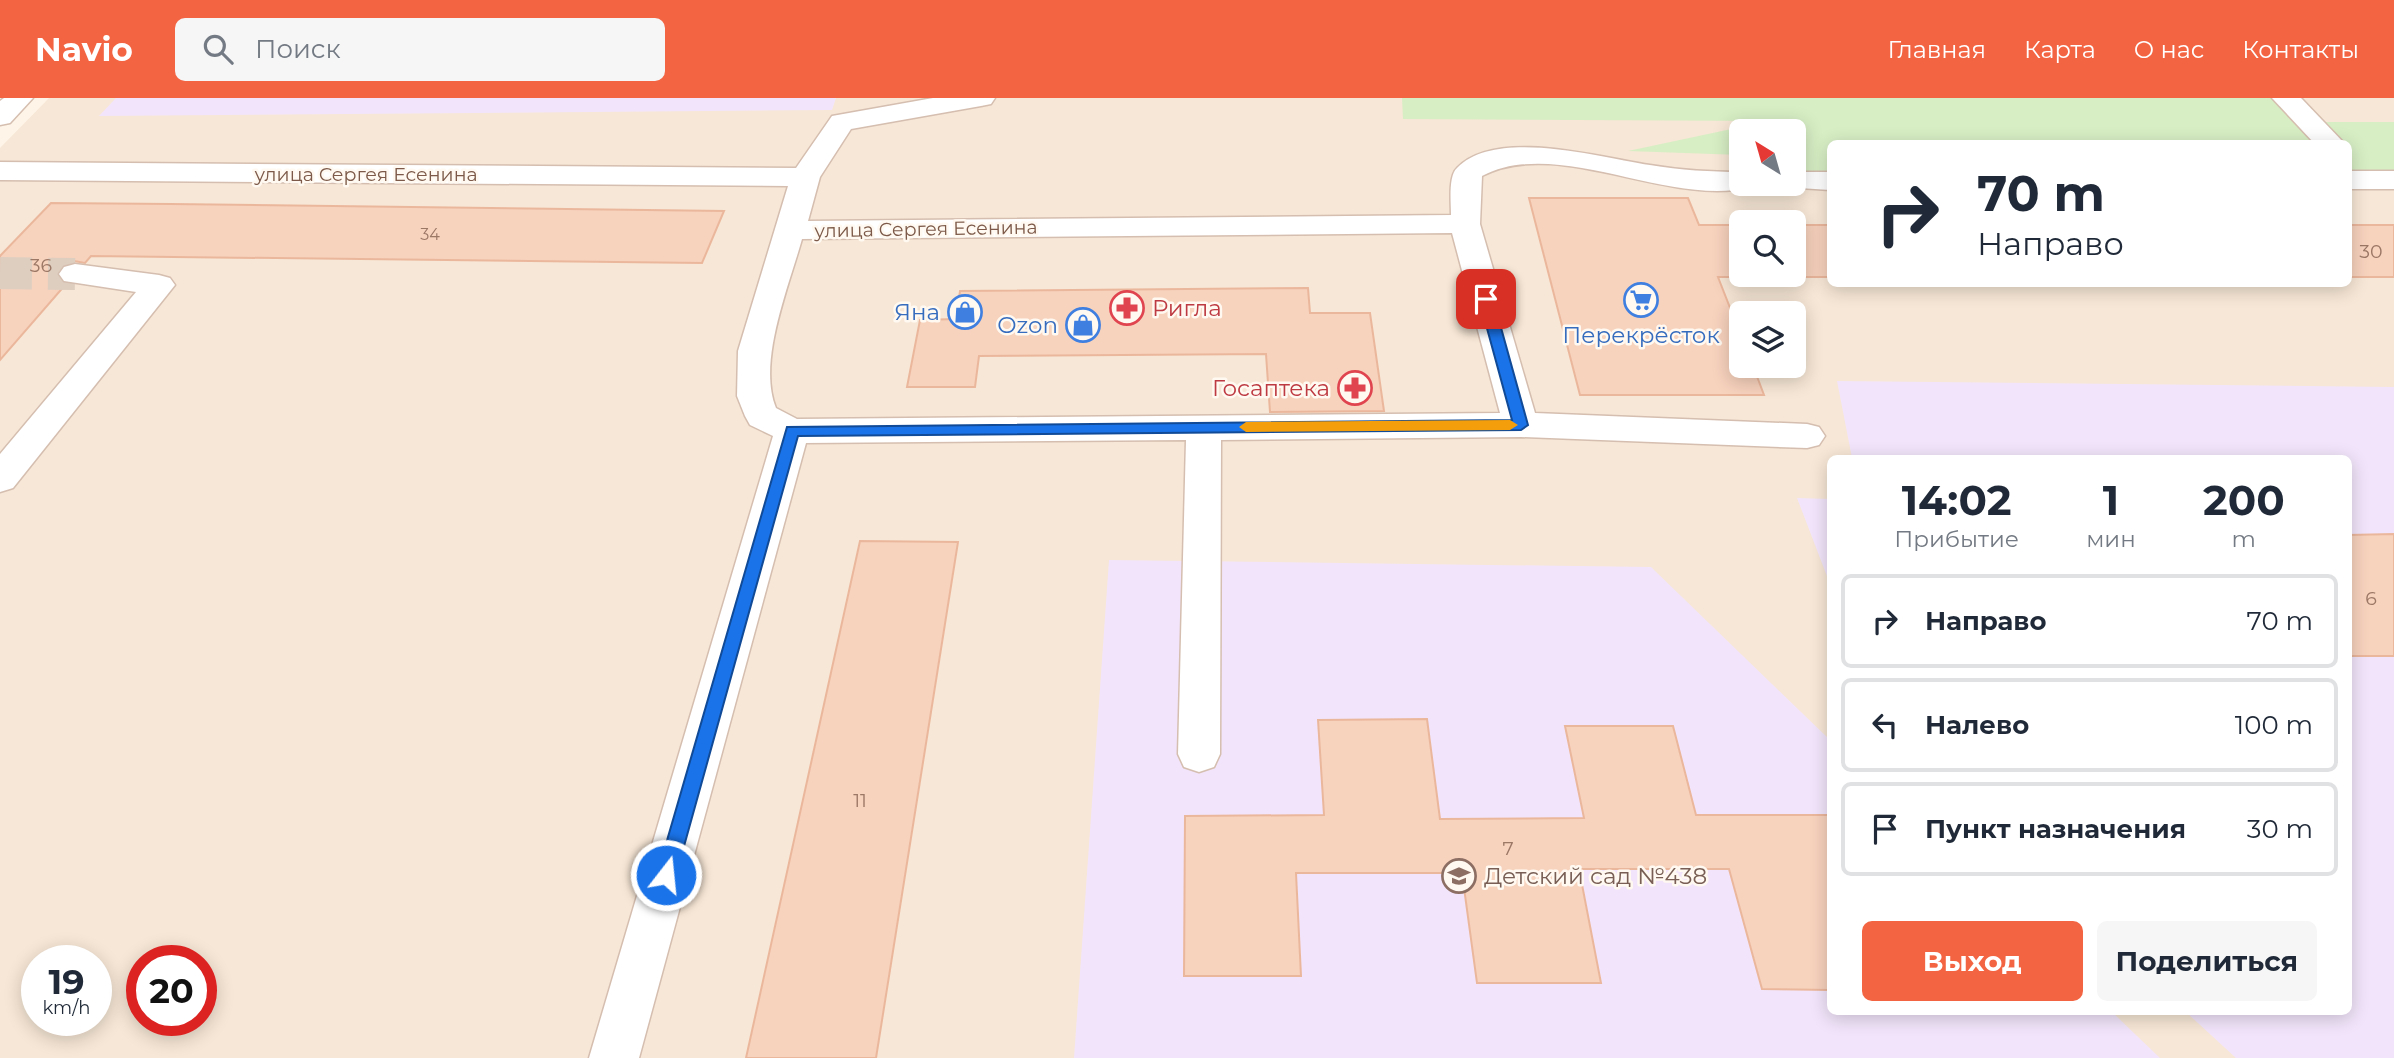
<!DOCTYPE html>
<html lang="ru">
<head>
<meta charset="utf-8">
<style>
	body { margin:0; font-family:Montserrat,sans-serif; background:#f6f6f7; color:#1f2937; height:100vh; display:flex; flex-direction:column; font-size:26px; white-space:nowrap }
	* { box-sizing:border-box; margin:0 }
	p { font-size:23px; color:#747a83 }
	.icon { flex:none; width:38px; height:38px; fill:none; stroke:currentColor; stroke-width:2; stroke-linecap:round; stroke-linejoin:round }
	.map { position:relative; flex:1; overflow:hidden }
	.side { position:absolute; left:1827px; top:357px; width:525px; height:560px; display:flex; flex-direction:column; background:#fff; border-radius:10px; box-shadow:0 4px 18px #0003 }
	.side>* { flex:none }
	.banner { position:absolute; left:1827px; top:42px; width:525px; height:147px; border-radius:10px; box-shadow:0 4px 18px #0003; background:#fff; color:#1f2937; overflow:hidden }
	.needle { width:46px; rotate:323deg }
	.buttons { position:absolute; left:1729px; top:21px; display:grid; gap:14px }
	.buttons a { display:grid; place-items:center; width:77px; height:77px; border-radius:10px; background:#fff; box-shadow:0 4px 18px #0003; font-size:35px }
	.speed { position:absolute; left:21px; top:847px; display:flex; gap:14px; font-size:35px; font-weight:700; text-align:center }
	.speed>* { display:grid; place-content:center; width:91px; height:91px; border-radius:50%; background:#fff; box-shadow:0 4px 18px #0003; line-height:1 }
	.speed small { font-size:18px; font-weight:400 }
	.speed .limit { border:10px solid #d22; background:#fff; color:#111 }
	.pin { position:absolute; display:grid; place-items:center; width:60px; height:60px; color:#fff; margin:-30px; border-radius:14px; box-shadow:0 4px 10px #0006 }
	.me { position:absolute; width:77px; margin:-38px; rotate:16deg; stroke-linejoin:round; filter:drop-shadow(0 0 5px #0008) }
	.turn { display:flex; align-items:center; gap:24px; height:147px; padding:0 35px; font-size:32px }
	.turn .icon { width:91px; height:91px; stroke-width:2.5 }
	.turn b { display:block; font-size:49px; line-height:60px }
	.eta { display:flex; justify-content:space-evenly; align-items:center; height:119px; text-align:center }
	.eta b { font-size:42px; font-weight:700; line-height:49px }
	.cta { display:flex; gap:14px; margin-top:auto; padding:14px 35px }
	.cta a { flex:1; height:80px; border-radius:10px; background:#f36442; color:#fff; font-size:28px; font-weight:700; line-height:80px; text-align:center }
	.cta a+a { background:#f6f6f7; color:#1f2937 }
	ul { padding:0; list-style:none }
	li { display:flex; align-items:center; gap:21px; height:94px; margin:0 14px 10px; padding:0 21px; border:4px solid #e0e1e3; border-radius:10px }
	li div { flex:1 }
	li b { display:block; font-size:26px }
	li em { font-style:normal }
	header { display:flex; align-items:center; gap:42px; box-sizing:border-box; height:98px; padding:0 35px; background:#f36442; color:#fff }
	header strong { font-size:33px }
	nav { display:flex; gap:38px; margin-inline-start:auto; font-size:24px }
	.search { width:490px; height:63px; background:#f6f6f7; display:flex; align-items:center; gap:18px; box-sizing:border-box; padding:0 24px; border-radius:10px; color:#747a83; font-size:26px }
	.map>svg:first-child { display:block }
	.residential { fill:#f7e7d6; fill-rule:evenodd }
	.education { fill:#f2e5fb }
	.green { fill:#d7eec4 }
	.building { fill:#f7d2bd; stroke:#ebb79c; stroke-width:2 }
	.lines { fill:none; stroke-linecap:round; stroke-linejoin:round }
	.minor-tunnel { stroke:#decec0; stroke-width:32; stroke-dasharray:32 16; stroke-linecap:butt }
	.minor-casing { stroke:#d5beaf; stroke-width:3 }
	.minor { fill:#fff; fill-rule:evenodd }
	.route { fill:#1a73e8; stroke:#114b97; stroke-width:2 }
	.slow { fill:#f59e0b }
	.labels { text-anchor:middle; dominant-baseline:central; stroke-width:5; stroke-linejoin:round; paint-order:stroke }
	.far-number-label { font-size:16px; fill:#9b7765 }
	.far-street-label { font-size:19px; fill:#7c5948; stroke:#fff9f1 }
	.number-label { font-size:19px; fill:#9b7765 }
	.health-label { font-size:23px; fill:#be3a42; stroke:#fff9f1; text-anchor:start }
	.shop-label { font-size:23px; fill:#366cbe; stroke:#fff9f1; text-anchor:end }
	.education-label { font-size:23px; fill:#785e54; stroke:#fff9f1; text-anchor:start }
</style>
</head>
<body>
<header>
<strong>Navio</strong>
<div class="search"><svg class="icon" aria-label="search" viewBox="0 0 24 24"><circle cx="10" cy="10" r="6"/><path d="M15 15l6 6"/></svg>Поиск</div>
<nav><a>Главная</a><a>Карта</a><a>О нас</a><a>Контакты</a></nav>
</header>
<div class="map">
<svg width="2394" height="960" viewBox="0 0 2394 960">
	<rect width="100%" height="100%" fill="#fef5e8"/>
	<!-- residential -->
	<path class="residential" d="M49,0H2394V960H0V50ZM1741,33H1794V86H1741ZM1830,46H2348V186H1830ZM1741,124H1794V177H1741ZM1741,215H1794V268H1741ZM1830,360H2348V914H1830ZM37,863H96V922H37ZM142,863H201V922H142Z"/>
	<!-- education -->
	<g class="education">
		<path d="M116,0H836L832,12L99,18Z"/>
		<path d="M1837,283L2394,289V960H2236L2186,914H2348V360H1852Z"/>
		<path d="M1797,400L1830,401V486Z"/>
		<path d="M1109,462L1651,469L1830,642V914H2112L2160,960H1074Z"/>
	</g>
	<!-- green -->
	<path class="green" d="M1402,0H2286L2310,24H2394V82H2349L2348,46H1830V83H1794V33H1776L1775,22V33H1741V57L1628,53L1769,23L1403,21Z"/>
	<!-- building -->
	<g class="building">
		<path d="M1529,100H1688L1699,127H1741V177H1794V127H1830V179H1718L1741,238V268H1753L1764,297H1580Z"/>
		<path d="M51,105L171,106L724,113L702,165L91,158L85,165L74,163L62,167L56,176L66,186L0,262V158Z"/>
		<rect x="2348" y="127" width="46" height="52"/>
		<path d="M1308,190L1310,215H1370L1384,313L1270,314L1266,256L979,258L975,289H907L920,222L956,221L960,193Z"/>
		<path d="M2394,436V558H2348V437Z"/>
		<path d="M860,443L958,444L876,960H746Z"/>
		<path d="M1427,621L1440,721L1584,720L1565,628H1673L1696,717H1830V892L1762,891L1729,771H1579L1601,885H1477L1462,775H1296L1301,878H1184L1185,718L1324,717L1318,622Z"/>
	</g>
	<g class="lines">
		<!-- minor-tunnel -->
		<path class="minor-tunnel" d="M0,175L75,176"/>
		<!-- minor casing -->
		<g class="minor-casing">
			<g id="minor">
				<path d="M4,0H33L10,25L0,27V3Z"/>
				<path d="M933,0H995L991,6L981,8L851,31L820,79L808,123L1451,117C1451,105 1448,78 1457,70C1496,29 1602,60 1650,67C1680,72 1711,74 1741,74V86H1754L1751,89C1669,110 1558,38 1482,78L1480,126L1535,315L1807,326L1819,329L1825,338L1819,347L1807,350L1521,339L1221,342L1220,656L1214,669L1199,674L1184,669L1178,656L1186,342L806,345L639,960H589L773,338L750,327L745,318L737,298L738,253L788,88L0,82V64L796,70L832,18ZM1452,135L1500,315L797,321L776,310C757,264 789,188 802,141Z"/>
				<path d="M2272,0H2301L2345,46H2315Z"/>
				<rect x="2348" y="73" width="46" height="18"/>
				<path d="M1794,74H1830V92L1784,89L1781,86H1794Z"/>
				<path d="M75,166L159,177L170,180L175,187L13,390L0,394V356L136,194L64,183L59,176L64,169Z"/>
			</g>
		</g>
		<!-- minor -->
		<use href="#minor" class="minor"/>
	</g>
	<!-- route -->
	<path class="route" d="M1486,197L1493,201L1528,327L1521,332L798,338L676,777L673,783L666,786L660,783L657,777L787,329L1512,322L1479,201Z"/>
	<!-- slow -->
	<path class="slow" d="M1510,322L1518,327L1510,332L1246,334L1239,329L1246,324Z"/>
	<!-- icons -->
	<defs>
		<g id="supermarket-ring" transform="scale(1.75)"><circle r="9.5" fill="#fff9f1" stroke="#3f7fe0" stroke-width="1.5"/><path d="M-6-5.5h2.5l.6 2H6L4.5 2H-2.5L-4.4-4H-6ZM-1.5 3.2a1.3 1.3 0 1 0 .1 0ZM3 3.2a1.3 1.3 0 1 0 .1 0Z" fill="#3f7fe0"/></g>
		<g id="pharmacy-ring" transform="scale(1.75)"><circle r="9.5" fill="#fff9f1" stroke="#e0444e" stroke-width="1.5"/><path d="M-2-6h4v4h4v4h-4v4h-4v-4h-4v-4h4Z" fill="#e0444e"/></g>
		<g id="shop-ring" transform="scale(1.75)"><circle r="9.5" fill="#fff9f1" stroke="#3f7fe0" stroke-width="1.5"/><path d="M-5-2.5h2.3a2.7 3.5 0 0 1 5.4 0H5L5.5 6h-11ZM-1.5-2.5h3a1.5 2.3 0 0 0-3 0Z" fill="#3f7fe0"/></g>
		<g id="school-ring" transform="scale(1.75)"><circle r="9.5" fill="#fff9f1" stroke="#8d6e63" stroke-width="1.5"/><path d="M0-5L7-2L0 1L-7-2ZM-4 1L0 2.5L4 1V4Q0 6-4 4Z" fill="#8d6e63"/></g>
	</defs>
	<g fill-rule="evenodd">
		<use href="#supermarket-ring" x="1641" y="202"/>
		<use href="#pharmacy-ring" x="1127" y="210"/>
		<use href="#shop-ring" x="965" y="214"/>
		<use href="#shop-ring" x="1083" y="227"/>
		<use href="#pharmacy-ring" x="1355" y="290"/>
		<use href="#school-ring" x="1459" y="778"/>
	</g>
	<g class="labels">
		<!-- far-number labels -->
		<g class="far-number-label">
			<text x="430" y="136">34</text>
		</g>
		<!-- far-street labels -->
		<g class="far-street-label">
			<text x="366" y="76">улица Сергея Есенина</text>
			<text transform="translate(926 131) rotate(-1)">улица Сергея Есенина</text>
		</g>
		<!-- number labels -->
		<g class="number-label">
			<text x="2371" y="153">30</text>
			<text x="41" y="167">36</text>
			<text x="2371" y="500">6</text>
			<text x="860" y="702">11</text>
			<text x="1508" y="750">7</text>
		</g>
		<!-- health labels -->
		<g class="health-label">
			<text x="1152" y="210">Ригла</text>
			<text x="1330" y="290" text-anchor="end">Госаптека</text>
		</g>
		<!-- shop labels -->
		<g class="shop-label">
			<text x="940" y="214">Яна</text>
			<text x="1058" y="227">Ozon</text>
			<text x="1641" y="237" text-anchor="middle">Перекрёсток</text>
		</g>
		<!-- education labels -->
		<g class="education-label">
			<text x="1484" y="778">Детский сад №438</text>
		</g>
	</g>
</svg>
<div class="buttons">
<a><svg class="needle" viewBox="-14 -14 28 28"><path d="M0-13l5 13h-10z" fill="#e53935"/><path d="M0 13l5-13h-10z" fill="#747a83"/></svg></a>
<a><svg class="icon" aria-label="search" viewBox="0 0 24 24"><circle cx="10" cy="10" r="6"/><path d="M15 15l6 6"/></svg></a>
<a><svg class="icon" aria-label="layers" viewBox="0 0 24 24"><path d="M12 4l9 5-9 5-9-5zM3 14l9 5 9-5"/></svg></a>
</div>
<div class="speed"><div>19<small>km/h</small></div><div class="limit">20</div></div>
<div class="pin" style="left:1486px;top:201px;background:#d93025"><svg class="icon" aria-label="arrive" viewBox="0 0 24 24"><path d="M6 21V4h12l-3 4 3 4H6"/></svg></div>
<svg class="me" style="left:666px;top:777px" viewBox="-20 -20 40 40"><circle r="17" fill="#1a73e8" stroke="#fff" stroke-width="3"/><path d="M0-11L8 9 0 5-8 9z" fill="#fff"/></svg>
<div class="banner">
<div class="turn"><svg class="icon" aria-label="right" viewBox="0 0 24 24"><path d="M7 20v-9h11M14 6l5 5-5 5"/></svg><div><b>70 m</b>Направо</div></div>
</div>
<section class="side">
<div class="eta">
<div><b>14:02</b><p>Прибытие</p></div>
<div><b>1</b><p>мин</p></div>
<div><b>200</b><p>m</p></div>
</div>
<ul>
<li><svg class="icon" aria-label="right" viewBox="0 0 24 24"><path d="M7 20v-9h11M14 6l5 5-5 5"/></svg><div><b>Направо</b></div><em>70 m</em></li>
<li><svg class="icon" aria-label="left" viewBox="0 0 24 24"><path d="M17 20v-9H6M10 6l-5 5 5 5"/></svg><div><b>Налево</b></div><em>100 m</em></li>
<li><svg class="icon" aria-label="arrive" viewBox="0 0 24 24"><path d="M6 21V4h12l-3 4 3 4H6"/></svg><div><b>Пункт назначения</b></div><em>30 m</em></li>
</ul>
<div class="cta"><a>Выход</a><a>Поделиться</a></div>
</section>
</div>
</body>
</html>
